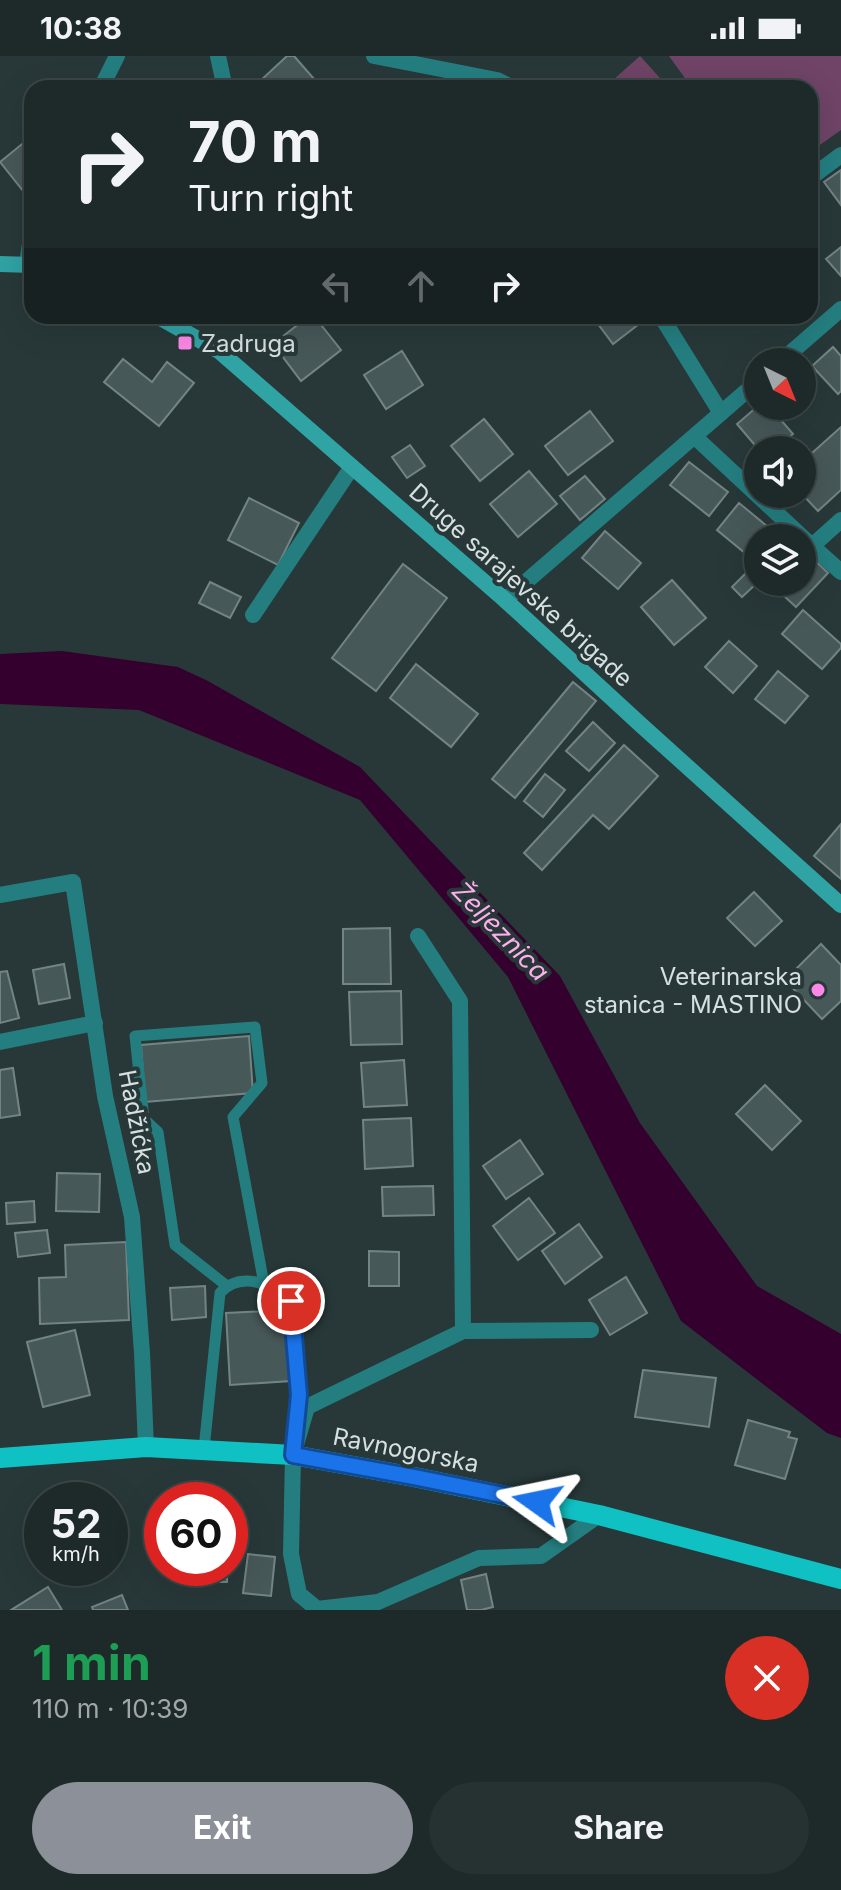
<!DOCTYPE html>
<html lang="en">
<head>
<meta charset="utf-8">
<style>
	body { margin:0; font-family:Inter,sans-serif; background:#263232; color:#f1f3f6; height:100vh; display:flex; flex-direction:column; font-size:30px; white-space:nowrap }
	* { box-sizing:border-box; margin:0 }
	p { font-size:26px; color:#a1a7a8 }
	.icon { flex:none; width:44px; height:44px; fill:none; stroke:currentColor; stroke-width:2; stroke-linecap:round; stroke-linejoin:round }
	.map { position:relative; height:1554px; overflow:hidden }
	.drawer { display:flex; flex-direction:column; background:#1e2a2a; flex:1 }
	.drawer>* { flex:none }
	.hud { position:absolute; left:24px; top:24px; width:794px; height:244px; border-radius:24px; box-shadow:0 8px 32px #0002,0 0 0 2px #3c4647; background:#1e2a2a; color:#f1f3f6; overflow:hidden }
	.needle { width:52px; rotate:137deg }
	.tools { position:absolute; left:744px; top:292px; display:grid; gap:16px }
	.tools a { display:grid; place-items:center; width:72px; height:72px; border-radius:50%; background:#1e2a2a; box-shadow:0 8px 32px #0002,0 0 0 2px #3c4647; font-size:40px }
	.speed { position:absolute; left:24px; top:1426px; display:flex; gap:16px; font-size:40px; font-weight:700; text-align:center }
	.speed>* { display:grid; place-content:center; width:104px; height:104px; border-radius:50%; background:#1e2a2a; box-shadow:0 8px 32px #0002,0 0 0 2px #3c4647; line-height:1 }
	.speed small { font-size:20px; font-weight:400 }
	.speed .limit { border:12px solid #d22; background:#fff; color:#111 }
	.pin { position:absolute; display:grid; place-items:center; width:68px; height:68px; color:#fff; margin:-34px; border:4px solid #fff; border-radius:50%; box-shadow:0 2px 8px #0007 }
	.me { position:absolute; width:88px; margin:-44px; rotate:282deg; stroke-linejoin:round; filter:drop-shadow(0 0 6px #0008) }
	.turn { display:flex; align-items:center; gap:28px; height:168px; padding:0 32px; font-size:36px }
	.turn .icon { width:104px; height:104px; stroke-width:2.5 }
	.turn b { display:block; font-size:56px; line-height:68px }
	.lanes { display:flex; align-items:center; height:76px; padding:0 32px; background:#0003; justify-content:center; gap:40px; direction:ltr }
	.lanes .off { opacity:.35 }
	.round { display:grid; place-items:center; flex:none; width:84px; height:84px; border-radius:42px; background:#263232 }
	.head { display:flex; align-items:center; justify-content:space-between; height:136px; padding:0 32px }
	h1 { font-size:48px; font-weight:700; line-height:60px; color:#1e9e55 }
	.cta { display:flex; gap:16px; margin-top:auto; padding:16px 32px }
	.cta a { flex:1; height:92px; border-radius:48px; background:#8c9099; color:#fff; font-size:32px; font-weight:700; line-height:92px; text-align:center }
	.cta a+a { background:#263232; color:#f1f3f6 }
	.status { display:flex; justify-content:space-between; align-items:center; height:56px; padding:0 40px; background:#1e2a2a; direction:ltr }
	.status svg { height:22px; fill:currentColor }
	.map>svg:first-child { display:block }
	.green { fill:#6f4467 }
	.water { fill:#34012e }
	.building { fill:#475858; stroke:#728484; stroke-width:2 }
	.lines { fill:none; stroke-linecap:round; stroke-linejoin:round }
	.lane { stroke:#247e80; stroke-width:11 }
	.street { stroke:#247e80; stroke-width:16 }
	.secondary { stroke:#30a3a5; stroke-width:16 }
	.primary { stroke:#10c1c4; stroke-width:20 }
	.route-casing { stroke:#114b97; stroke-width:20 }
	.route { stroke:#1a73e8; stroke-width:14 }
	.poi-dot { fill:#fb87e6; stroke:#283838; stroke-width:3 }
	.labels { text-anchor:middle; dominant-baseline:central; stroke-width:8; stroke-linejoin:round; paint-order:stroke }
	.poi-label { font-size:24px; fill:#d6e0e0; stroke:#283838; text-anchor:start }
	.street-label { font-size:24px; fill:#d6e0e0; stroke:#283838 }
	.water-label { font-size:26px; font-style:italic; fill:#fdaeed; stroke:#283838 }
</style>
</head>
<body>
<div class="status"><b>10:38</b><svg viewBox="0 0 49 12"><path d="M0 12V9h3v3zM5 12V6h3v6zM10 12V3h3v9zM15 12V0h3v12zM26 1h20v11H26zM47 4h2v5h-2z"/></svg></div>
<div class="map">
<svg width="841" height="1554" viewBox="0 0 841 1554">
	<rect width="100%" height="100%" fill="#283838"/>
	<!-- green -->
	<g class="green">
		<path d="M640,0L669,32H604Z"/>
		<path d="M669,0H841V74L810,96V32H692Z"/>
	</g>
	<!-- water -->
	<path class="water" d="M62,595L178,611L208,625L360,711L560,920L640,1067L757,1230L841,1278V1382L827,1377L681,1265L508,921L360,744L139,654L0,648V598Z"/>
	<!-- building -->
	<g class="building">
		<path d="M287,0H294L322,32H266L260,25Z"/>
		<path d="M27,84L32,89V129L24,136L0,106Z"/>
		<path d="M841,114V149L824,126Z"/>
		<path d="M841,191V220L826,203Z"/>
		<path d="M309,260H314L341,294L301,325L273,288Z"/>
		<path d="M592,260H640L643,265L613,288Z"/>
		<path d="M833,291L841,300V335L838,338L812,310Z"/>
		<path d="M402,295L423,329L386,353L364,319Z"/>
		<path d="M123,303L152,326L167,306L194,327L159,370L104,326Z"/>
		<path d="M758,350H769L793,378L775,394H759L737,368Z"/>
		<path d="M590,355L613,385L568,419L545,390Z"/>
		<path d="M484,363L513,398L480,425L451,390Z"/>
		<path d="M841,371V434L818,455L802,438V406Z"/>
		<path d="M410,389L425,410L407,422L392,401Z"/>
		<path d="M689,406L728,436L709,460L670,429Z"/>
		<path d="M529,415L557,448L518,481L490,448Z"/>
		<path d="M585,420L605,443L580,464L560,440Z"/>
		<path d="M249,442L299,467L278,509L228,484Z"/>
		<path d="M739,447L773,475L767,482H758V494L751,502L717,474Z"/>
		<path d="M605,475L641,507L618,533L582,502Z"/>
		<path d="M802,492L828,517L796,551L769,526H802Z"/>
		<path d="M758,505V526L742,541L732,531Z"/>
		<path d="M403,508L447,542L376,635L332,602Z"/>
		<path d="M672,524L706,562L674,589L641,551Z"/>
		<path d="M210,526L241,541L230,562L199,547Z"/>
		<path d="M803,554L841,588V592L822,613L782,578Z"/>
		<path d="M729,585L757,610L733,637L705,611Z"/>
		<path d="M416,608L478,658L451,691L390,642Z"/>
		<path d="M778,615L808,640L785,667L755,643Z"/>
		<path d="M573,626L596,645L515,742L492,723Z"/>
		<path d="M593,666L615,687L589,715L566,695Z"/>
		<path d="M624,689L658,720L609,773L593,759L542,814L524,797Z"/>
		<path d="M545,718L565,734L543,761L524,745Z"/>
		<path d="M841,768V823L814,800Z"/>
		<path d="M754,836L782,865L755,890L727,862Z"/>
		<path d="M390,872L391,928H343V873Z"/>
		<path d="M821,888L841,909V945L822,963L785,924Z"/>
		<path d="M64,908L70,942L39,948L33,914Z"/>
		<path d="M7,915L19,962L0,967V916Z"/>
		<path d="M401,935L402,988L351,989L349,936Z"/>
		<path d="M249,980L253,1037L145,1046L141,989Z"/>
		<path d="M404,1004L407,1049L364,1051L361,1007Z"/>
		<path d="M13,1012L20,1059L0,1062V1014Z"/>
		<path d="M765,1029L801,1065L772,1094L736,1058Z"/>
		<path d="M411,1062L413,1110L365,1113L363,1064Z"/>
		<path d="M520,1084L543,1118L506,1143L483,1110Z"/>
		<path d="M57,1117L100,1118L99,1156L56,1155Z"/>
		<path d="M433,1130L434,1159L383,1160L382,1131Z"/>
		<path d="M529,1142L555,1177L518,1204L493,1170Z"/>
		<path d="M34,1145L35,1166L7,1168L6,1147Z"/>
		<path d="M579,1168L602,1201L565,1228L542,1195Z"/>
		<path d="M47,1174L50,1197L18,1201L15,1177Z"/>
		<path d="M126,1186L129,1264L40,1268L39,1222L66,1221L65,1189Z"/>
		<path d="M369,1195L399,1196V1230H369Z"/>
		<path d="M626,1221L647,1257L610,1279L589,1244Z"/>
		<path d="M205,1230L206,1261L172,1264L170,1232Z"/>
		<path d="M288,1254L291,1325L230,1329L226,1257Z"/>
		<path d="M75,1274L90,1339L43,1351L27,1286Z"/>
		<path d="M643,1314L716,1322L709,1371L635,1361Z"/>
		<path d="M748,1364L790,1376L788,1381L797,1383L785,1423L735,1409Z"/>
		<path d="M248,1498L275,1501L271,1540L243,1537Z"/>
		<rect x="177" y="1512" width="50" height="14"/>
		<path d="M486,1518L493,1551L481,1554H467L461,1524Z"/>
		<path d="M48,1531L62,1554H11Z"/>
		<path d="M122,1539L128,1554H93L92,1551Z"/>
	</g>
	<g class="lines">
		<!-- lane -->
		<g class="lane">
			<path d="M227,1230L175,1189L158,1076L144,1063L135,980L255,971L262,1027L233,1061L264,1228"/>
			<path d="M204,1393L220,1237C240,1215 272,1227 291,1245L299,1339L296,1370"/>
		</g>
		<!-- street -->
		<g class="street">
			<path d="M218,0L224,28L227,32"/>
			<path d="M374,0L497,24L513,32"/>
			<path d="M101,32L117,0"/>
			<path d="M810,122L841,99"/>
			<path d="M27,208L32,174"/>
			<path d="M661,260L721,357"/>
			<path d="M780,306L841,253"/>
			<path d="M695,381L812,490L841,464"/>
			<path d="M812,490L841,516"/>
			<path d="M505,544L758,325"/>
			<path d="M253,559L352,411"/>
			<path d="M0,839L73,826L105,1040L132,1161L142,1297L146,1391"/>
			<path d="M418,880L460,945L463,1275L307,1351L293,1399L291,1498L299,1538L317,1553L378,1546L479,1502L541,1500L599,1459"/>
			<path d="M0,986L95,967"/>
			<path d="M463,1275L591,1274"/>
		</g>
		<!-- secondary -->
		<g class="secondary">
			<path d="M0,208L32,209"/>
			<path d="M157,260L219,295L505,544L641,669L841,849"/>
		</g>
		<!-- primary -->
		<path class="primary" d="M0,1402L146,1391L293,1399L414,1421L599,1459L841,1523"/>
	</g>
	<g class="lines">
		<!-- route casing -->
		<g class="route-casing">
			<path id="route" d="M291,1245L299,1339L293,1399L414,1421L537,1446"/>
		</g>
		<!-- route -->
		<use href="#route" class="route"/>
	</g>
	<!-- markers -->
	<g class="poi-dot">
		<rect x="177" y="279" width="16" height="16" rx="4"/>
		<circle cx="818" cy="934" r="8"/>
	</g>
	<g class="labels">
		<!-- poi labels -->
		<g class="poi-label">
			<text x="201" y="287">Zadruga</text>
			<text x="802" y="920" text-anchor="end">Veterinarska<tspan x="802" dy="28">stanica - MASTINO</tspan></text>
		</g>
		<!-- street labels -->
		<g class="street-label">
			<text transform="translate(521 529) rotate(42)">Druge sarajevske brigade</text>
			<text transform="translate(137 1066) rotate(79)">Hadžićka</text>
			<text transform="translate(406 1394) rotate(11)">Ravnogorska</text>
		</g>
		<!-- water labels -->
		<g class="water-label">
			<text transform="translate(501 875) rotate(46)">Željeznica</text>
		</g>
	</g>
</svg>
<div class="tools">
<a><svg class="needle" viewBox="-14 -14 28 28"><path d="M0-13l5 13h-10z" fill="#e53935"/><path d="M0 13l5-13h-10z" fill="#a1a7a8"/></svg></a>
<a><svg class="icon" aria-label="sound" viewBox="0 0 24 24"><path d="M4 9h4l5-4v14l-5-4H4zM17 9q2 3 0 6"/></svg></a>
<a><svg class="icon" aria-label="layers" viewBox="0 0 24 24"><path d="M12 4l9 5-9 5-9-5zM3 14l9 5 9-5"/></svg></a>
</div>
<div class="speed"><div>52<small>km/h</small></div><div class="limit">60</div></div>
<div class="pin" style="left:291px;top:1245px;background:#d93025"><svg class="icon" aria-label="arrive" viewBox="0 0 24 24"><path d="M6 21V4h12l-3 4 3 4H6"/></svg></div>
<svg class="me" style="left:537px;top:1446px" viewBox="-20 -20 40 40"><path d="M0-17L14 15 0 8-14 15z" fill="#1a73e8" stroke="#fff" stroke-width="4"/></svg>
<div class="hud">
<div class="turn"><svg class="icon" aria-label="right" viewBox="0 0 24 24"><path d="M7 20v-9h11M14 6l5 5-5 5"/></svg><div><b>70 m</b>Turn right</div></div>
<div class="lanes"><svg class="icon off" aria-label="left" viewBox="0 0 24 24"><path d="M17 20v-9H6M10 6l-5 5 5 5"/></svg><svg class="icon off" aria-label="ahead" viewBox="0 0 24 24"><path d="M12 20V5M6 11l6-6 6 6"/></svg><svg class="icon" aria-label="right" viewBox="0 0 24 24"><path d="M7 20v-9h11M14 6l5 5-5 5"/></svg></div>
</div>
</div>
<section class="drawer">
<div class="head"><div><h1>1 min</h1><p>110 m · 10:39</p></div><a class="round" style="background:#d93025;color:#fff"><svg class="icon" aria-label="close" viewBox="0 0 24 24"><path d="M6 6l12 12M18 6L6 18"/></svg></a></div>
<div class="cta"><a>Exit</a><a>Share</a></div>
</section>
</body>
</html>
